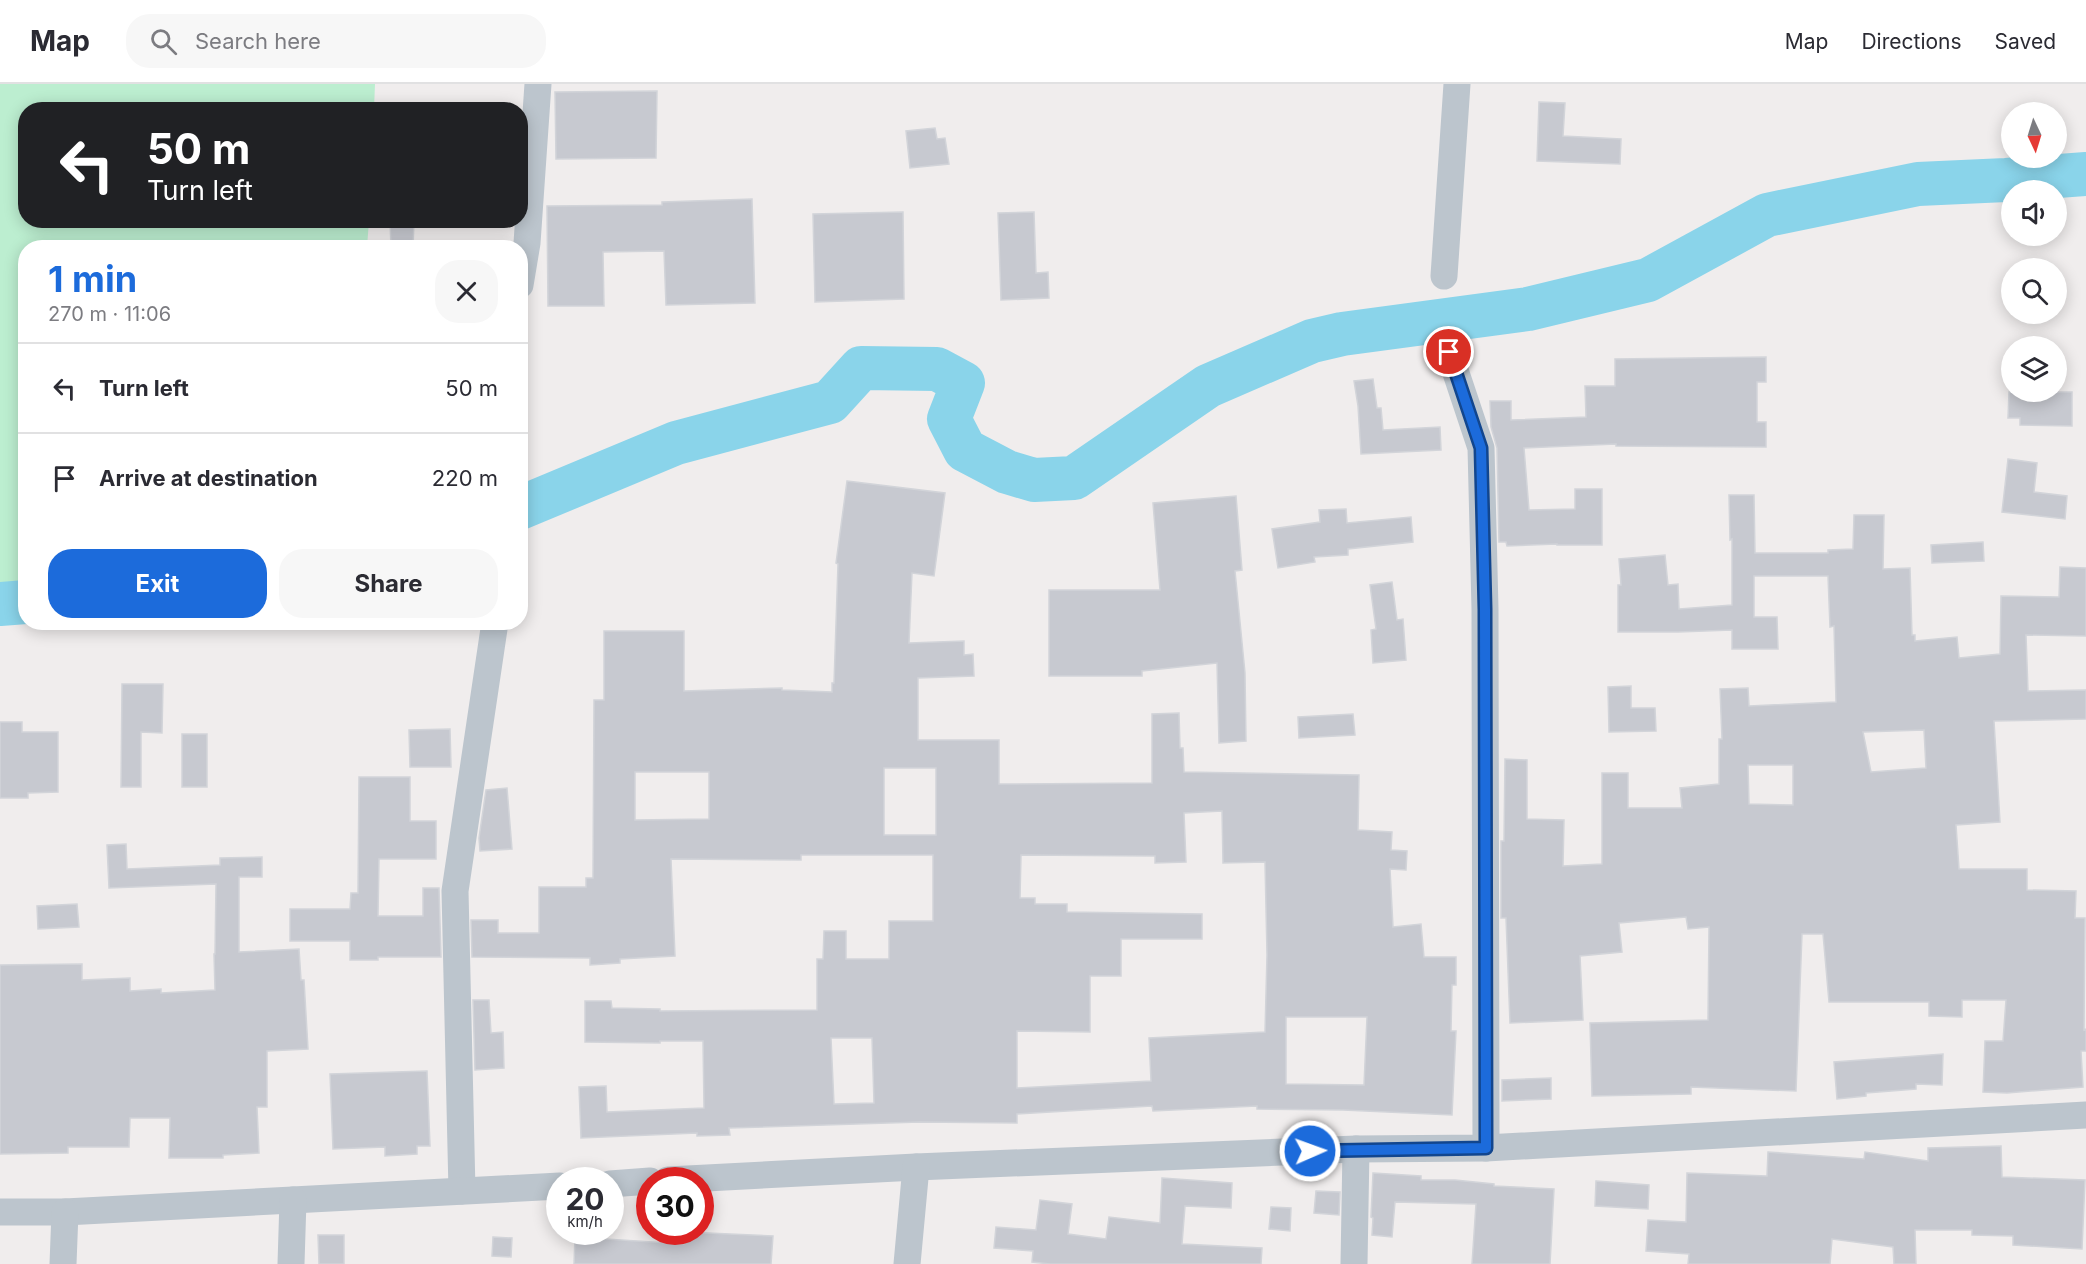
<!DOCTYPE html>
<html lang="en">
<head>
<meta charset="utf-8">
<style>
	body { margin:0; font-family:Inter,sans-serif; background:#f7f7f7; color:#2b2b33; height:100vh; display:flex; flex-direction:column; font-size:22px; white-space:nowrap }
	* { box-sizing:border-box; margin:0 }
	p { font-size:20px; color:#7c7c81 }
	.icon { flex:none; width:33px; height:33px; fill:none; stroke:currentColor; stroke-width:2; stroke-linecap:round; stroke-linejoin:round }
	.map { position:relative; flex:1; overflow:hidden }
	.details { position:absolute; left:18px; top:156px; width:510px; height:390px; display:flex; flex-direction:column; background:#fff; border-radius:24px; box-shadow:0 3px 15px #0003 }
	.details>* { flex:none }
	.hud { position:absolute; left:18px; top:18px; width:510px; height:126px; border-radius:24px; box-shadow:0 3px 15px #0003; background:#202124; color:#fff; overflow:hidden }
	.needle { width:39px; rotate:176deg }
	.fabs { position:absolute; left:2001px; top:18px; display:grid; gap:12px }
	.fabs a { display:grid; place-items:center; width:66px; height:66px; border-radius:50%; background:#fff; box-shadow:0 3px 15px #0003; font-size:30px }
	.speed { position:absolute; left:546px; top:1083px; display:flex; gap:12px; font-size:30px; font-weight:700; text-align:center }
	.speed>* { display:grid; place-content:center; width:78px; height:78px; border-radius:50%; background:#fff; box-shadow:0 3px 15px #0003; line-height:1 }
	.speed small { font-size:15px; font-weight:400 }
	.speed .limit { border:9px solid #d22; background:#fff; color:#111 }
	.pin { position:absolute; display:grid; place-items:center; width:51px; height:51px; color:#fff; margin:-26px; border:3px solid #fff; border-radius:50%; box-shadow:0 2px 6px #0007 }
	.me { position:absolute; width:66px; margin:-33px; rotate:88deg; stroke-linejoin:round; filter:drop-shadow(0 0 4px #0008) }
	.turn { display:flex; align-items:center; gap:21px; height:126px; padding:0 30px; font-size:27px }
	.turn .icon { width:78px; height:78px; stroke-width:2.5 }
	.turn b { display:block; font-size:42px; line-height:51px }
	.round { display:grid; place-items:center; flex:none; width:63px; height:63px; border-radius:24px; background:#f7f7f7 }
	.headline { display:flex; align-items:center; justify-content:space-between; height:102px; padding:0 30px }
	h1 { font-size:36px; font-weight:700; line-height:45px; color:#1c6bdb }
	.cta { display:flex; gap:12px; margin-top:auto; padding:12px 30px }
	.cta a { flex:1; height:69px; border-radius:24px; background:#1c6bdb; color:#fff; font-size:24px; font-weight:700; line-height:69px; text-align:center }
	.cta a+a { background:#f7f7f7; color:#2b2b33 }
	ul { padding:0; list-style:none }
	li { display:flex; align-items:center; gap:18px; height:90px; padding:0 30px; border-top:2px solid #e1e1e2 }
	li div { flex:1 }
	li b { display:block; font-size:22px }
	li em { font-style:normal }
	header { display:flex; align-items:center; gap:36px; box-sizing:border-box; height:84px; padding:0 30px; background:#fff; border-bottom:2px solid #e1e1e2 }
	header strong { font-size:28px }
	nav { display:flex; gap:33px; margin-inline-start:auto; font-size:21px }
	.search { width:420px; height:54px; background:#f7f7f7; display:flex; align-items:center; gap:15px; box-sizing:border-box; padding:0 21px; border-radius:24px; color:#7c7c81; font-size:22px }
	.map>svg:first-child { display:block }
	.green { fill:#bceed0 }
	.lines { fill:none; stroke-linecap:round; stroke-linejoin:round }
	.river { stroke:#8ad4ea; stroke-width:44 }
	.building { fill:#c7c9d0; stroke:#d2d4d9; stroke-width:1.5; fill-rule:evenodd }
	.minor { stroke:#bcc5cd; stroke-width:27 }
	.route-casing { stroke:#12468e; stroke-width:15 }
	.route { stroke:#1c6bdb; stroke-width:10 }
</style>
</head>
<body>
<header>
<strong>Map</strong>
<div class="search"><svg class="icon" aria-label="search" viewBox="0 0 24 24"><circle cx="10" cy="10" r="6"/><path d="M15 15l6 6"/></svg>Search here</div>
<nav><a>Map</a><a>Directions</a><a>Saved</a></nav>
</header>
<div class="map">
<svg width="2086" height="1180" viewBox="0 0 2086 1180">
	<rect width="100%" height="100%" fill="#f0eded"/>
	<!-- green -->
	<path class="green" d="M0,0H375L374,25L26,26V136L369,137L367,163L26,164L25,502L0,506Z"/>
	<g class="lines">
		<!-- river -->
		<g class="river">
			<path d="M520,424L676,359L830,318L861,284L937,285L963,299L949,335L965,366L1007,388L1034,396L1074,394L1208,302L1312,257L1342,250L1528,225L1648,196L1767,131L1918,100L2006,96L2086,90"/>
			<path d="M0,520L26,518"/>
		</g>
	</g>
	<!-- building -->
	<g class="building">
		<path d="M657,7L656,74L556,75L555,8Z"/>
		<path d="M1539,18L1565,19L1563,52L1621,55L1620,80L1537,77Z"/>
		<path d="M935,44L937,55L945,54L949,80L910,84L906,47Z"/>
		<path d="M752,115L755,219L666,221L664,167L603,168L604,222H548L547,122L662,121V118Z"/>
		<path d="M903,128L904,215L815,218L813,130Z"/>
		<path d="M1034,128L1036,189L1048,188L1049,214L1001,216L998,129Z"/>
		<path d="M390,136H414L413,164H391Z"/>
		<path d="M1766,273V298H1757V338H1766V363L1616,362V360L1524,364L1529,426L1575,425V405H1602V461H1557V460L1507,462L1506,458H1499L1497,364L1491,343L1490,317H1511V336L1586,333L1585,302H1615V275Z"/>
		<path d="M1373,295L1377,324H1381L1383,346L1440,343L1441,366L1361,370L1358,322L1354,297Z"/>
		<path d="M2009,308H2072V342L2020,341V334H2008Z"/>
		<path d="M2008,375L2037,379L2034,408L2067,412L2065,435L2002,428Z"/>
		<path d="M847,397L945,409L934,492L912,489L909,559L964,557V571L973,570L974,592L918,594V656H999V700L1152,699V630L1179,629L1180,664H1183L1184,688L1359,691L1358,746L1392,748L1391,766L1407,767L1406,786L1390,785L1393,843L1421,840L1424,873H1456V901H1452L1451,947H1456L1452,1031L1343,1026L1257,1025V1022L1153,1027L1152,1022L1017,1030V1039L920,1038L729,1044L730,1051L697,1052V1049L581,1054L579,1003L606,1002L607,1028L704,1024L703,957H660V959L585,958V917H611L612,924L660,925V927L817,926V875H823L824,847H846V875H889V837H933V771H801V776L671,775L675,872L620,875V879L590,881V874L472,873L471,836H498V849H539V803H586V794H593L594,616H604V547H684V607L782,604V606L832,608V599H834L838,480L836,479ZM884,684H936V751H884ZM635,688H709V735L635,736ZM1222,727L1223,779L1265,778L1267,871L1265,948L1149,954L1151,997L1017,1004V947L1090,948V892H1121V855H1202V830L1067,828V820H1035V814H1020L1021,771L1155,772V779L1186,778L1184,729ZM1286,933H1367L1364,1001L1286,1000ZM831,954H872L874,1019L834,1020Z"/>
		<path d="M1729,411H1754L1755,469H1828V466L1853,465L1854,431H1884L1883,485L1910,484L1912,551H1915V557L1957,553L1959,574L2000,570L2001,512L2059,513L2060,483L2086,484V552L2026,551L2028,607L2086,606V635L1994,637L2000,738L1956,741L1959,785H2027V806L2076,807L2075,834H2085L2084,946L2086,945V967H2081L2083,1003L2007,1009L1983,1008L1985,957H2003L2006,916H1962V933L1929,932V918H1829L1823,850H1802L1796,1007L1691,1003V1010L1592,1012L1590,939L1708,936L1709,843L1688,845L1686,833L1619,839L1622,868L1580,872L1583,936L1510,939L1506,834H1501V757H1504L1505,675L1527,676V735L1564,736L1563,782L1602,780V689H1628V724H1682L1680,704L1719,700V655H1722L1720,605L1748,604L1749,622L1836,618L1834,542L1830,543L1828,492H1754V533H1777L1778,565H1732V546L1678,548H1618V501H1621L1619,475L1665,471L1668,501L1678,500L1679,525L1732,521V455L1730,456ZM1924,646L1926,684L1871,688L1863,648ZM1748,681H1793V721L1749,720Z"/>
		<path d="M1236,412L1242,486L1235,487L1245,589L1246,657L1219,659L1217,579L1142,587V592H1049V506H1160L1153,419Z"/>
		<path d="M1346,425L1347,439L1411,433L1413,458L1348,465V471L1314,473L1315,478L1278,484L1272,445L1320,438L1319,426Z"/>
		<path d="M1983,458L1984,477L1932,479L1931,461Z"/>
		<path d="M1392,498L1397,536L1403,535L1406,576L1373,579L1371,546L1376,545L1370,501Z"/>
		<path d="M122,600H163L162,649L141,648V703H121Z"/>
		<path d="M1631,602V624H1655L1656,647L1609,648L1608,603Z"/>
		<path d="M1353,630L1355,651L1299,654L1298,633Z"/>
		<path d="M0,638H22V648H58V708L28,709V714H0Z"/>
		<path d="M450,645L451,683H410L409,646Z"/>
		<rect x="182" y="650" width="25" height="53"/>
		<path d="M359,693H410V737H436V775H379L378,832H423V804H439L441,873H378V876H350V857H290V825H350L351,809H358Z"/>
		<path d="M507,704L512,765L480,767L479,754L486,706Z"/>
		<path d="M126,760L127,785L220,781V774L262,773V793H239V868L299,865L301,896H304L308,965L267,967V1023H257L259,1069L223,1071V1074H169L170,1034H130L129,1063H68V1069L0,1070V881L82,880V896L130,894V907L161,905V909L215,906L214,870H215L216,800L109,804L107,761Z"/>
		<path d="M77,820L79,843L38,845L37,822Z"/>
		<path d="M473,916H489L491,949L503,948L504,984L475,986Z"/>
		<path d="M1943,970L1942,1001L1916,1000V1005L1866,1009V1012L1837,1015L1834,978Z"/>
		<path d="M427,987L430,1062H417V1070L385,1072V1063L333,1065L330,990Z"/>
		<path d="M1551,994V1015L1502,1017V996Z"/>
		<path d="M2001,1062L2002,1093L2085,1096L2082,1165L2013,1161V1152L1972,1151V1146H1915L1916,1180H1894L1893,1163L1832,1155L1830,1180H1688L1689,1170L1646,1167L1648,1136L1686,1138L1687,1089L1767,1092L1768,1068L1864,1075L1865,1068L1928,1077V1064Z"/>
		<path d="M1373,1089L1421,1092V1096H1455L1494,1100V1102L1554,1105L1550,1180H1472L1476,1120L1395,1118L1392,1153L1372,1151L1373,1134L1371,1133Z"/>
		<path d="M1162,1094L1232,1099L1231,1124L1185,1122L1182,1160L1262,1164L1261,1180H1050L1032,1178L1033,1167L994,1164L996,1143L1036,1146L1040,1116L1072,1120L1068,1150L1106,1155L1109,1133L1160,1139Z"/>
		<path d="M1596,1097L1649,1101L1648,1125L1595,1122Z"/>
		<path d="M1316,1107L1340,1108L1339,1131L1314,1129Z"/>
		<path d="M1271,1123L1291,1124L1290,1147L1269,1145Z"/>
		<path d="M685,1148L773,1152L771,1180H574L575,1153L684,1160Z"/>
		<path d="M318,1151H344V1180H319Z"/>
		<path d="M493,1153L512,1154L511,1173L492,1172Z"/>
	</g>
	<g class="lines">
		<!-- minor -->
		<g class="minor">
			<path d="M1444,192L1457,0"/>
			<path d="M520,201L527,159L538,0"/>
			<path d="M1449,268L1481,364L1485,525L1486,1064"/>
			<path d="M668,1096L916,1083L1356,1065L1486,1064L2086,1031"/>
			<path d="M610,1100L650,1097"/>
			<path d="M462,1107L455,807L495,538"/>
			<path d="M0,1128H65L560,1102"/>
			<path d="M63,1180L65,1128"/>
			<path d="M291,1180L293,1116"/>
			<path d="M907,1180L916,1083"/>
			<path d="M1354,1180L1356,1065"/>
		</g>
	</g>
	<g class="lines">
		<!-- route casing -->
		<g class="route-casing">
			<path id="route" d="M1310,1067L1486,1064L1485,525L1481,364L1449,268"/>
		</g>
		<!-- route -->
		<use href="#route" class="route"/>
	</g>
</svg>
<div class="fabs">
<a><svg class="needle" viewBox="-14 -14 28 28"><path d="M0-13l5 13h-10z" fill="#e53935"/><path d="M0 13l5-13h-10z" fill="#7c7c81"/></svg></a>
<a><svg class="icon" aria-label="sound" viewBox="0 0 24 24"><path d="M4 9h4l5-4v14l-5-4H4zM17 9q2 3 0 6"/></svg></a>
<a><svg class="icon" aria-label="search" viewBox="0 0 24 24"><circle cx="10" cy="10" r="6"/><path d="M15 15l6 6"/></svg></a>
<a><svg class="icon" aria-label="layers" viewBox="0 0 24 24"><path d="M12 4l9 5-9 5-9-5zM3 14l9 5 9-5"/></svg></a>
</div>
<div class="speed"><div>20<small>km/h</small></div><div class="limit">30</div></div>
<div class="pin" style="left:1449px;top:268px;background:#d93025"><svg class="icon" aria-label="arrive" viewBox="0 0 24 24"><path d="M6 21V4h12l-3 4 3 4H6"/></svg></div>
<svg class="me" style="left:1310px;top:1067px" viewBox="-20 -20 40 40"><circle r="17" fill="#1c6bdb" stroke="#fff" stroke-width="3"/><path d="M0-11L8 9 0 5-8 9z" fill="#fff"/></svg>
<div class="hud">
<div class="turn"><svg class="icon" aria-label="left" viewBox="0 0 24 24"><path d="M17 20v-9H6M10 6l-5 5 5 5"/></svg><div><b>50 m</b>Turn left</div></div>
</div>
<section class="details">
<div class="headline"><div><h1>1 min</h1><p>270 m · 11:06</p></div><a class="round"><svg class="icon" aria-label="close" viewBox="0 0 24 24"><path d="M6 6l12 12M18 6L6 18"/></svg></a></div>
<ul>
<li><svg class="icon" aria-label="left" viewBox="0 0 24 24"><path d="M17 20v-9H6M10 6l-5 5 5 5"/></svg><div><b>Turn left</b></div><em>50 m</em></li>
<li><svg class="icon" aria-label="arrive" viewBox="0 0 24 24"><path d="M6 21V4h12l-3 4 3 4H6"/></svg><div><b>Arrive at destination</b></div><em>220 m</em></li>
</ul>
<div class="cta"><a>Exit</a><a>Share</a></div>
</section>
</div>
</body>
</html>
